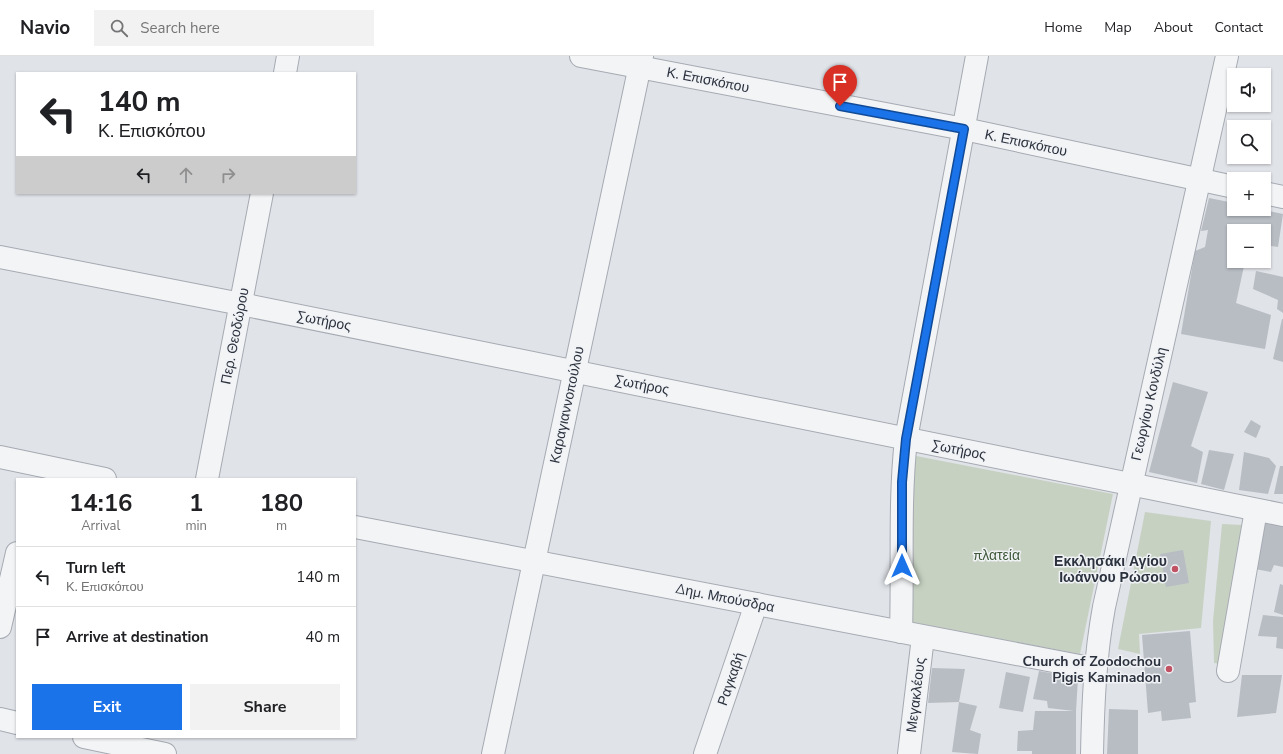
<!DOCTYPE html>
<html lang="en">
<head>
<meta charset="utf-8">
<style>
	body { margin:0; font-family:"Nunito Sans",sans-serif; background:#f2f2f2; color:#202124; height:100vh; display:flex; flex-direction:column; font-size:15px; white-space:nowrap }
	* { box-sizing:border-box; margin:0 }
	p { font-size:13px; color:#757577 }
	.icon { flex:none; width:22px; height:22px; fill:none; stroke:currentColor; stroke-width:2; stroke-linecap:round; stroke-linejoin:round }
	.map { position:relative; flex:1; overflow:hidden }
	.sheet { position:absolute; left:16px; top:422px; width:340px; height:260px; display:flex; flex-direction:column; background:#fff; border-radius:0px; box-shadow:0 1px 3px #0004 }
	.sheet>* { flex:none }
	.guide { position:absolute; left:16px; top:16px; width:340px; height:122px; border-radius:0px; box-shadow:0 1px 3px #0004; background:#fff; color:#202124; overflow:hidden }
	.buttons { position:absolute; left:1227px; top:12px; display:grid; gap:8px }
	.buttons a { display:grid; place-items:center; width:44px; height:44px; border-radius:0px; background:#fff; box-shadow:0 1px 3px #0004; font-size:20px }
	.pin { position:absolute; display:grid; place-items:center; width:34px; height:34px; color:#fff; margin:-41px -17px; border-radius:50% 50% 50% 0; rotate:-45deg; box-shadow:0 0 4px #0007 }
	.pin .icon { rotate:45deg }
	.me { position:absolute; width:44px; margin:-22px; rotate:0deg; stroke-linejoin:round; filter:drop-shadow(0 0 3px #0008) }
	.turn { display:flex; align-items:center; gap:14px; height:84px; padding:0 16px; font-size:18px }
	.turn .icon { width:52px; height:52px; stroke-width:2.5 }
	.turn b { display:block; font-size:28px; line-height:34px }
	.lanes { display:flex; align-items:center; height:38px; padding:0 16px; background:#0003; justify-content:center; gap:20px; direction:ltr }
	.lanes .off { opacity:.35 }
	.eta { display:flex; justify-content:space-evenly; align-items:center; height:68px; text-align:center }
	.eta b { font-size:24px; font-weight:700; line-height:28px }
	.primary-button { display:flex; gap:8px; margin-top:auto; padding:8px 16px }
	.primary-button a { flex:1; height:46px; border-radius:0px; background:#1a73e8; color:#fff; font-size:16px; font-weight:700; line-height:46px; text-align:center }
	.primary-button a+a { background:#f2f2f2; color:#202124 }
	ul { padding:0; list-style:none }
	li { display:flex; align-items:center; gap:12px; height:60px; padding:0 16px; border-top:1px solid #e0e0e0 }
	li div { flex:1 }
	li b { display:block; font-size:15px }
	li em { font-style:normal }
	header { display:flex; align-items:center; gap:24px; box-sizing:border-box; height:56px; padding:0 20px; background:#fff; border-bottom:1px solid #e0e0e0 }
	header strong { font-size:19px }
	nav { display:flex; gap:22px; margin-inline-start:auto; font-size:14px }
	.search { width:280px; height:36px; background:#f2f2f2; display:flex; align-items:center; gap:10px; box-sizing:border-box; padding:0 14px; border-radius:0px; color:#757577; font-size:15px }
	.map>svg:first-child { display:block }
	.green { fill:#c6d1c2 }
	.building { fill:#b8bdc4 }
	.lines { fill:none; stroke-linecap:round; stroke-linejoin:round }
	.minor-casing { stroke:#a6aab2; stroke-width:24 }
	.minor { stroke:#f3f4f6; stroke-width:22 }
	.route-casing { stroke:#114b97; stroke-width:10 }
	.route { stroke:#1a73e8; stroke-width:7 }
	.poi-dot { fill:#c05263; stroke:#f0f2f5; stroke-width:1.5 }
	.labels { text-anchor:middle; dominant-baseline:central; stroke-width:3; stroke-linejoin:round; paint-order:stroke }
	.street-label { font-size:14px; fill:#2b323e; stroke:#f0f2f5 }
	.park-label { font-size:14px; fill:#3f5839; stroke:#f0f2f5 }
	.poi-label { font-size:14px; font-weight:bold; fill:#2b323e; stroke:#f0f2f5; text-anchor:end }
</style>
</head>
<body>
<header>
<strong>Navio</strong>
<div class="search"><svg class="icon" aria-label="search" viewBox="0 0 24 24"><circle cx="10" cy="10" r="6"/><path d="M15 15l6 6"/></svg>Search here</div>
<nav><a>Home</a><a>Map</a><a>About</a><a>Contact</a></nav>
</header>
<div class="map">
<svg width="1283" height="698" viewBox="0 0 1283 698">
	<rect width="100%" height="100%" fill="#e0e3e8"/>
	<!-- green -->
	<g class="green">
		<path d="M911,399L1113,438L1080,598L912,566Z"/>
		<path d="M1145,456L1211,465L1201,572L1139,578L1140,598L1118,593Z"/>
		<path d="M1222,468L1243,469L1222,608L1214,607L1213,565Z"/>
	</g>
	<!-- building -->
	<g class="building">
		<path d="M1209,142L1234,147V153H1259L1283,158L1278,191L1264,189V175H1243L1240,174V175H1234V180H1233L1231,195L1234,196V205H1244V210L1236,247L1271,259L1265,293L1181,278L1195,195L1205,191L1208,174L1201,175Z"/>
		<path d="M1256,215L1283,221V257L1277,253L1278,244L1253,233Z"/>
		<path d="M1282,263H1283V306L1273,303Z"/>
		<path d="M1173,326L1208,336L1191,390L1203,396L1197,427L1149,416Z"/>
		<path d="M1251,364L1261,370L1256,382L1244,376Z"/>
		<path d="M1209,394L1234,398L1224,434L1201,428Z"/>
		<path d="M1244,396L1269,402L1276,410L1268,438L1239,434Z"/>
		<path d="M1280,410H1283V438H1274Z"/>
		<path d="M1264,465L1283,470V511L1274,509L1271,516L1255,513Z"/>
		<path d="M1183,494L1189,527L1166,531L1160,498Z"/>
		<path d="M1280,528L1283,529V559L1274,556Z"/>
		<path d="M1263,559L1283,561V593L1276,592L1277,581L1258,580Z"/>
		<path d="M1190,575L1196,646L1189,647L1191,662L1162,665L1161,655L1148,657L1142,579Z"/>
		<path d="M932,612L965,613L959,646L928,647Z"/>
		<path d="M1039,615L1078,622L1076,655V698H1032V695H1017L1018,675L1033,674L1035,655H1074L1048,652L1047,645L1033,643Z"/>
		<path d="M1006,616L1030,621L1023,656L999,652Z"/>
		<path d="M1242,619H1282L1276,657L1237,661Z"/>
		<path d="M959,646L977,650L970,674L981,678L978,698L952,696Z"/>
		<path d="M1109,653L1138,654V698H1107Z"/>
	</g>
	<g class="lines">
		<!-- minor casing -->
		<g class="minor-casing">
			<g id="minor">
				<path d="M581,0L964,73L1234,131"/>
				<path d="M285,17L288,0"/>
				<path d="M1264,137L1283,141"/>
				<path d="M0,201L241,248L1283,459"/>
				<path d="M0,401L105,423"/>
				<path d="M207,423L262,137"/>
				<path d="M355,471L1095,613"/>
				<path d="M0,571L17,497"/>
				<path d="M901,576C903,512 899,447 906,383L977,0"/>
				<path d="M1228,615L1256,454"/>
				<path d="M0,663L17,667"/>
				<path d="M84,681L165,698"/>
				<path d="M493,698L642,0"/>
				<path d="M705,698L756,548"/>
				<path d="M909,698L923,581"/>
				<path d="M1092,698C1093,648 1095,600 1104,551L1227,0"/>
			</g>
		</g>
		<!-- minor -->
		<use href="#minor" class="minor"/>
	</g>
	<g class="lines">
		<!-- route casing -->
		<g class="route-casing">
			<path id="route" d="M840,50L964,73L906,383L902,426V510"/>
		</g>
		<!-- route -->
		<use href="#route" class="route"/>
	</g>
	<!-- markers -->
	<g class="poi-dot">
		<circle cx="1175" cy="513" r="4"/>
		<circle cx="1169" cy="613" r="4"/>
	</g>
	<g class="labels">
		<!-- street labels -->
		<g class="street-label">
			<text transform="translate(708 24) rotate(11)">Κ. Επισκόπου</text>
			<text transform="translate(1026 87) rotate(12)">Κ. Επισκόπου</text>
			<text transform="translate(324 265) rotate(11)">Σωτήρος</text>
			<text transform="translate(235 280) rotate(-79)">Περ. Θεοδώρου</text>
			<text transform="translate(642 329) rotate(11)">Σωτήρος</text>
			<text transform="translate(1149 348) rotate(-77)">Γεωργίου Κονδύλη</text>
			<text transform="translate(567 349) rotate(-78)">Καραγιαννοπούλου</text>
			<text transform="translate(959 394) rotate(11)">Σωτήρος</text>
			<text transform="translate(725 542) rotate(11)">Δημ. Μπούσδρα</text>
			<text transform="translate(731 623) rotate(-71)">Ραγκαβή</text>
			<text transform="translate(916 639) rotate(-83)">Μεγακλέους</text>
		</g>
		<!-- park labels -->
		<g class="park-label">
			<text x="997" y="499">πλατεία</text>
		</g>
		<!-- poi labels -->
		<g class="poi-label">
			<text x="1167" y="505">Εκκλησάκι Αγίου<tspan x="1167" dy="16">Ιωάννου Ρώσου</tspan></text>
			<text x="1161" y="605">Church of Zoodochou<tspan x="1161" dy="16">Pigis Kaminadon</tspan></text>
		</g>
	</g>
</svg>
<div class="buttons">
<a><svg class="icon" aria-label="sound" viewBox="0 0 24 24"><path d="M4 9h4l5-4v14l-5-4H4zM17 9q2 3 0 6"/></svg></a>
<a><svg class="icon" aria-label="search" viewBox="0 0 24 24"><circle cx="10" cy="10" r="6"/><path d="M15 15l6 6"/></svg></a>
<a>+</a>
<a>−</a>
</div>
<div class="pin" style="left:840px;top:50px;background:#d93025"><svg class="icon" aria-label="arrive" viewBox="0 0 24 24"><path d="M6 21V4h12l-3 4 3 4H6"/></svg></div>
<svg class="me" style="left:902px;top:510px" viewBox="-20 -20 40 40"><path d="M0-17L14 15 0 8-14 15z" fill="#1a73e8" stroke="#fff" stroke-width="4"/></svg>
<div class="guide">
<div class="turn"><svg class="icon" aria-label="left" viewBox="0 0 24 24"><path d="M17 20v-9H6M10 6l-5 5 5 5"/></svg><div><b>140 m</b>Κ. Επισκόπου</div></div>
<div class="lanes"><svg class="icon" aria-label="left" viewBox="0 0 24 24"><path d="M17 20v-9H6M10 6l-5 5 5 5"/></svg><svg class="icon off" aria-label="ahead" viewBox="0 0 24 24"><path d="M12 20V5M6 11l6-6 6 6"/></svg><svg class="icon off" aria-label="right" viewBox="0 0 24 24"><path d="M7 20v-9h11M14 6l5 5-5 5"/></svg></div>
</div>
<section class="sheet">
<div class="eta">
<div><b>14:16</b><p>Arrival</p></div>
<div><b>1</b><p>min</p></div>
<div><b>180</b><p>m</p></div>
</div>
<ul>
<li><svg class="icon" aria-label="left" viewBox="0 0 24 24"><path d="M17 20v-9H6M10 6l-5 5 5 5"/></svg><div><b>Turn left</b><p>Κ. Επισκόπου</p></div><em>140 m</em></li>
<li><svg class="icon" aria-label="arrive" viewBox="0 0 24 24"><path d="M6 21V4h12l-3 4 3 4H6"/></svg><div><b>Arrive at destination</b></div><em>40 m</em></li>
</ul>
<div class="primary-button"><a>Exit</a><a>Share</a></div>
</section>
</div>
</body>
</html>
